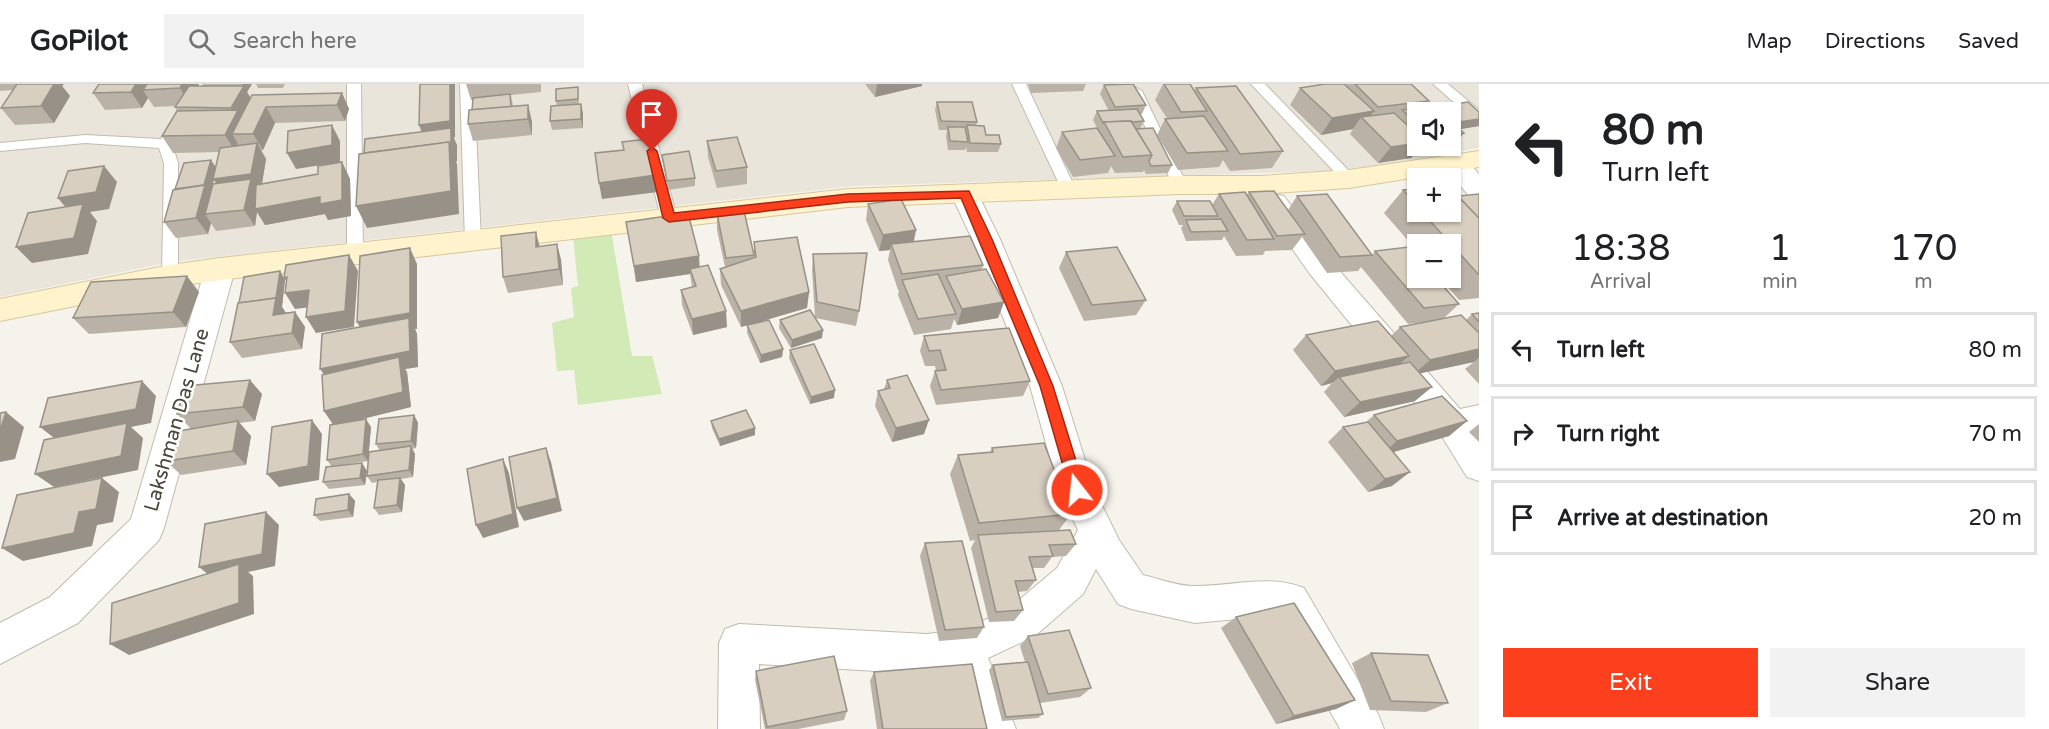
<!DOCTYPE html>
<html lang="en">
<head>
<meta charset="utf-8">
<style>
	body { margin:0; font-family:"Varela Round",sans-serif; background:#f2f2f2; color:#202124; height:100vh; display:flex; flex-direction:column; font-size:22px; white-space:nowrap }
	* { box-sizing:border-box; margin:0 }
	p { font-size:20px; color:#757577 }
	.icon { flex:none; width:33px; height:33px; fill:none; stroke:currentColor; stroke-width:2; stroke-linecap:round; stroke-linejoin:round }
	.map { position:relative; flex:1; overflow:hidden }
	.sheet { display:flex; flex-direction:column; background:#fff; width:570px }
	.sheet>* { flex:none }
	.top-card { background:#fff; color:#202124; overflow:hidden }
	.controls { position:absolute; left:1407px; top:18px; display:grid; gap:12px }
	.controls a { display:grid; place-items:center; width:54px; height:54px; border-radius:0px; background:#fff; box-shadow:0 2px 4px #0004; font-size:30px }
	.pin { position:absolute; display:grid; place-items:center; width:51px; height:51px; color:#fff; margin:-62px -26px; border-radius:50% 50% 50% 0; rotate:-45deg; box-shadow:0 0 6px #0007 }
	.pin .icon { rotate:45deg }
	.me { position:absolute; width:66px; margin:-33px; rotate:344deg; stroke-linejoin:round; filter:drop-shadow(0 0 4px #0008) }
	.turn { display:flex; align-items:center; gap:21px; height:126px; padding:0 24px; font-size:27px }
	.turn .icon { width:78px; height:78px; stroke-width:2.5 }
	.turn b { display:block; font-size:42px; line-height:51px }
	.eta { display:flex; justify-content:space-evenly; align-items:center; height:102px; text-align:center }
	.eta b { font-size:36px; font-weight:600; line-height:42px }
	.cta { display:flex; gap:12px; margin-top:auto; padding:12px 24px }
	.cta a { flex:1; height:69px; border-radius:0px; background:#fc3f1d; color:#fff; font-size:24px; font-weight:600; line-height:69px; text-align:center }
	.cta a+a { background:#f2f2f2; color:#202124 }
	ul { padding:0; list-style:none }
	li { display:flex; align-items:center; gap:18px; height:75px; margin:0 12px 9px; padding:0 12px; border:3px solid #e0e0e0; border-radius:0px }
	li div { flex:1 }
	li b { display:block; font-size:22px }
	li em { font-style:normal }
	header { display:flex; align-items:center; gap:36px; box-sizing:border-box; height:84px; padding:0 30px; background:#fff; border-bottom:2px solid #e0e0e0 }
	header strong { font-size:28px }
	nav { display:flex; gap:33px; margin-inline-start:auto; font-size:21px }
	.search { width:420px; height:54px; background:#f2f2f2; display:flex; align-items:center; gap:15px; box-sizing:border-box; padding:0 21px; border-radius:0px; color:#757577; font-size:22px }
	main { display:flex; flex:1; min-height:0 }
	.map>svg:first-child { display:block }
	.residential { fill:#eae5da; fill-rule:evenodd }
	.green { fill:#d2eab5 }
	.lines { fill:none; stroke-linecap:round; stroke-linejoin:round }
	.lane-casing { stroke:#c2bbae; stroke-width:2 }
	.street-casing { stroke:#c2bbae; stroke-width:2 }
	.secondary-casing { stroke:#d6c79b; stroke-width:2 }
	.lane { fill:#fff; fill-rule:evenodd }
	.street { fill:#fff; fill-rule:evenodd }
	.secondary { fill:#fff3cd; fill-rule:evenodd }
	.wall { fill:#bab2a6; fill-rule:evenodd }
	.shaded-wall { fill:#979187 }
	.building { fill:#d8cfc1; stroke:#979187; stroke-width:1.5 }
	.route { fill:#fc3f1d; stroke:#a42913; stroke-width:1.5 }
	.labels { text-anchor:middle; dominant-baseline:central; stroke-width:5; stroke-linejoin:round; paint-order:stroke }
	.street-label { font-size:20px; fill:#4b4439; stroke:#fff }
</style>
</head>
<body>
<header>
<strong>GoPilot</strong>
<div class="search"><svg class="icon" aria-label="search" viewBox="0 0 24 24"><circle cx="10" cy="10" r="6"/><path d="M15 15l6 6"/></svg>Search here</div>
<nav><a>Map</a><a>Directions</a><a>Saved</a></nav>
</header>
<main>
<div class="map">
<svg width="1479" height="645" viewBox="0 0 1479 645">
	<rect width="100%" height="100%" fill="#f6f3ec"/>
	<!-- residential -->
	<path class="residential" d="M0,0H1479V64L1358,86L855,102L171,178L0,213ZM1418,28H1450V62H1418Z"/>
	<!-- green -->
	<path class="green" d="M611,146L632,272H652L662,310L578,321L574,286L557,287L552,239L574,233L571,204L578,202L573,153Z"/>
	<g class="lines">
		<!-- lane casing -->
		<g class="lane-casing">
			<g id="lane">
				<path d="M198,0H212L172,60L178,79V192L176,196H164L162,192L164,79L159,64L85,59L0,67V59L85,51L161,55Z"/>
				<path d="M347,0H361L363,171L361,175H349L347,171Z"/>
				<path d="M460,0H474L481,157L478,161H468L465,157Z"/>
				<path d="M628,0H642L677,134L674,138H664L661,134Z"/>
				<path d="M1012,0H1026L1076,106L1074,109L1069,111L1062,106Z"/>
				<path d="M1251,0H1265L1354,92L1356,95L1354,98H1344Z"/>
				<path d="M1433,0H1448L1479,26V37L1474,36Z"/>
				<path d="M1135,3L1142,7L1187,101L1185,104H1175L1173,101L1128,7Z"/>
			</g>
		</g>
		<!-- street casing -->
		<g class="street-casing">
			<g id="street">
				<path d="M1454,70L1463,73L1479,90V115L1469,112L1441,79L1445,73Z"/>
				<path d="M965,101L975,104L1000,155L1062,302L1094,405L1119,456L1143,491C1160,495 1180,503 1197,502C1233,502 1269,490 1304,504L1378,630L1384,645H1340L1279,535L1258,533L1195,539L1131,525L1118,520L1096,485L1083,510L1035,552L988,574L1016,645H974L952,586L927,590L759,580L760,645H718L719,559L725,545L739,540L927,550L962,546L1007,526L1057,484L1078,446L1059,406L1030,302L972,155L951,110L955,104Z"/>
				<path d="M1274,110L1284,112L1330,176L1460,325L1479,321V349H1477L1479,353V397L1467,393L1441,351L1310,190L1260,119L1264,112Z"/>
				<path d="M220,174L230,178L235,185L164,444L159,456L78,539L0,580V539L50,513L131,435L205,185L210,178Z"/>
			</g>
		</g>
		<!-- secondary casing -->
		<g class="secondary-casing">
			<path id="secondary" d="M1479,67V83L1349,104L1260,110H1180L848,123L220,196L170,203L0,237V215L170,181L220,174L848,105L1180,92H1260L1349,86Z"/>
		</g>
		<!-- lane -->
		<use href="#lane" class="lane"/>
		<!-- street -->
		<use href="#street" class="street"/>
		<!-- secondary -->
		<use href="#secondary" class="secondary"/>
	</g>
	<!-- wall -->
	<g class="wall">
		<path d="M0,0H64L62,2L70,12L54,39L15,41L1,24L13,6L0,7Z"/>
		<path d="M199,0L198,2H203L202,0H252L247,8L251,14L342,9L349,25L345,37L275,39L263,66H261L266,75L262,100L318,90L342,78L350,95L351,132L328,136L325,130L265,141L257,128L255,142L216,147L211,139L208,150L176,154L164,138L176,105L216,83L219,68L173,69L162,52L177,27L175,23L176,22L154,23L148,14L142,24L105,26L93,9ZM214,96L216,99L210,110V109Z"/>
		<path d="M256,0H285L283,4H258Z"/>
		<path d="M466,0H541V8L511,11L513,22L528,21L532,38V51L473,57L468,40L472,26L473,16H471Z"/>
		<path d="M865,0H922V2L875,13Z"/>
		<path d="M1028,0H1086L1083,7L1031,9Z"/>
		<path d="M1105,0H1135L1134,1L1146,21L1142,30H1139L1144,37L1140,45L1172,81L1168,89L1146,90L1144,86L1143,88L1115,89L1111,82L1108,89L1073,93L1056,64L1062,48L1097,44L1093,36L1097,27H1109L1100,10L1104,1H1105Z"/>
		<path d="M1163,0H1190L1194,7L1196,4L1283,67L1272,84L1230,87L1223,76L1219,83L1178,86L1157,51L1165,35L1167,34L1155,16Z"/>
		<path d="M1325,0H1411L1429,17L1424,23H1434L1479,42L1459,45L1464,49L1450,66L1420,71L1416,68L1411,74L1378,79L1350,50L1353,45L1321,51L1290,21L1300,4ZM1418,28L1450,62H1418Z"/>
		<path d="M578,3L579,21L583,29V44L552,46L550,37L557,22L556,17Z"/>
		<path d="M937,18L977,38L976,41L986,51L1001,60L998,68H967L966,63L965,66H948L946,52L947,46H939L935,26Z"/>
		<path d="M707,57L747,83V100L717,104L708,73Z"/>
		<path d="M662,71L695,94V102L668,106Z"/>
		<path d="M1418,105V128H1450L1458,112L1479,110V214L1459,216L1440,194H1450V160H1418V168L1384,129L1403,106Z"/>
		<path d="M1249,108L1288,126L1297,112L1372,171L1375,167L1459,220L1444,234L1466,236L1472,230L1479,229V274L1474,278L1420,289L1415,317L1344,333L1324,308L1332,299L1321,302L1293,266L1306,251L1391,252L1400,243L1424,238L1408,240L1361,183L1358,187L1327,189L1302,153L1292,166L1265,167L1263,171L1236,172L1224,152L1222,156L1186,157L1181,144L1183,141H1179L1172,126L1177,117L1212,121L1219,110L1247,111Z"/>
		<path d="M868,120L914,157L983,181L981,186L1004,218L998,234L957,241L954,235L951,245L914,251L898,211L899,206H898L888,176L890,166L879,167L866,136Z"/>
		<path d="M717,130L754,171V158L809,208L807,224L759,238L783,265L782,273L760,279L747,249V241L741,243L721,201L720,185L725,183L717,146Z"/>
		<path d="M629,154L699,183L727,243L693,251L682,221L681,206L692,203L690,190L636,198Z"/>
		<path d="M557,160L561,176L563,201L508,209L503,193Z"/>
		<path d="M1066,168L1146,216L1136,231L1084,237L1059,184Z"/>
		<path d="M813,170L859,227L856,242L815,234L822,254L791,264L779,244L780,236L815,233L812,186Z"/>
		<path d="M417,180V245H415L417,250L418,283L405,285L407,288L411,323L349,338L371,343L368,377L335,382L367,387L365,401L329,405L323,398L332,383L327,376L334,341L324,327V291L360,243Z"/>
		<path d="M280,187L285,196L282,223L286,229L295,228L305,243L302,265L242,274L230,258L239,219Z"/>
		<path d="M199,208L186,243L89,250L73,234Z"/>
		<path d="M924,252L1030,297L1023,312L936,321L930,302L935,287H936L935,282H925L920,267Z"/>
		<path d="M790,266L834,314L810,320L789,274Z"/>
		<path d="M1479,274V300L1465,285Z"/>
		<path d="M887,296L924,350L892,358L875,322L878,307L884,305Z"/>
		<path d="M262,310L255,337L239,339L251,352L246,381L181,391L166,377L202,343L191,345L177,330Z"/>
		<path d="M414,331L418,339L416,364L412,365L415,370L413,393L401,395L405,401L402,428L379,431L374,424L377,398L372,399L367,392L380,367L376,360Z"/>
		<path d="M1374,331L1467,337L1449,352L1393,368L1392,402L1368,408L1328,358L1343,343L1366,338Z"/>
		<path d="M711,337L755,351L720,362L712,344Z"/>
		<path d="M1479,340V358L1469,348Z"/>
		<path d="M992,364L1071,430L1059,446L1076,460L1066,472L1052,473L1044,484H1033L1036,496L1027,507L1018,508L1023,526L1014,537L989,538L971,464L975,456L970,457L950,390L958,371L990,368Z"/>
		<path d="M349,410L355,417L353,433L320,437L314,431Z"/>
		<path d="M925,459L984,543L977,554L939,557L920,472Z"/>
		<path d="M1236,533L1355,616L1336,625L1276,640L1221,544Z"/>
		<path d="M1028,552L1091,604L1080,613L1040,619L1043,630L1038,634L1002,637L989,586L993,581L1025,578L1020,562Z"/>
		<path d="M1371,569L1448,619L1426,628L1370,626L1352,579Z"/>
		<path d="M756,587L847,627L844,636L798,645H765L755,596Z"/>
		<path d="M874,588L987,645H877L870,597Z"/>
	</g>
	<!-- shaded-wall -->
	<g class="shaded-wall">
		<path d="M54,0H64L62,2L70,12L54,39L41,22Z"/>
		<path d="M136,0H155L143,6L148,14L142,24L131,8Z"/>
		<path d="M182,0H199L190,21L180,4Z"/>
		<path d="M242,0H252L247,8L253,19L232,50L238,60L235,67L225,51L235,31L231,24L244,3Z"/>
		<path d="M450,0H455V53L454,54L457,61V77L456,78L457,80L459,130L367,144L356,122L451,107L450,78L371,89L364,72L449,61V58L450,61H451V54L425,57L419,41L450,37Z"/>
		<path d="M877,0H922V2L875,13Z"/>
		<path d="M342,9L349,25L345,37L337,21Z"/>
		<path d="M581,20L583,29V44L581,35Z"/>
		<path d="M528,21L532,38V51L528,35Z"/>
		<path d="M266,23L275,39L263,66L253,50Z"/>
		<path d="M1374,27L1366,38L1361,33L1353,45L1321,51L1332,34Z"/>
		<path d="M1479,35V42L1450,47V39Z"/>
		<path d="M332,41L340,57V78L296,85L287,69Z"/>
		<path d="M1464,49L1450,66L1420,71L1427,62H1450V52Z"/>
		<path d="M257,59L266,75L258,124L342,78L350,95L351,132L328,136L325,130L265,141L257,128L255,142L244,126L224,111L214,96L210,109L216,118L205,130L211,139L208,150L196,134L204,101L211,76L217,85Z"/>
		<path d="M1418,59V62H1422L1411,74L1378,79L1391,63Z"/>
		<path d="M104,82L117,98L109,125L90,128L97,137L88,170L32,179L16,163L72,131L58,114Z"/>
		<path d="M656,91L658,108L602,115L599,99Z"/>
		<path d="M916,146L913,162L891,160L890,166L879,167L883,151Z"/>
		<path d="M536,148L540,164L536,163Z"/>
		<path d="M557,160L561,176L563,201L559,185Z"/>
		<path d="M410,164L417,180V245H415L417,250L418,283L405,285L407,288L411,323L334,342L324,327L331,300L320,285L366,254L357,238Z"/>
		<path d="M349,171L358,187L354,243L316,249L306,233Z"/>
		<path d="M699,172L700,188L690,185V190L636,198L634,182Z"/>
		<path d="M280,187L285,196L282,223L286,229L273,231Z"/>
		<path d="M187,192L199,208L186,243L173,228Z"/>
		<path d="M287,193L309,206L319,222L295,225L285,209L294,208L284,194Z"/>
		<path d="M809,208L807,224L741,243V227Z"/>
		<path d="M1004,218L998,234L957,241L962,225Z"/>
		<path d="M726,227L727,243L693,251L692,235Z"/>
		<path d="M295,228L305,243L302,265L292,249Z"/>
		<path d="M823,246L822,254L791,264L792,256Z"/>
		<path d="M783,265L782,273L760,279L761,271Z"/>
		<path d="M1479,265V274L1474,278L1413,291L1430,276Z"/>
		<path d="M1409,272L1392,287L1339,293L1332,299L1321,302L1335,287Z"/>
		<path d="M250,296L262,310L255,337L243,323Z"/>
		<path d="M142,297L156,312L151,339L131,343L143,354L138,386L54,403L35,390L58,357L40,343Z"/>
		<path d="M1432,303L1415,317L1344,333L1360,318Z"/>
		<path d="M835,306L834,314L810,320L811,313Z"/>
		<path d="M6,328L24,343L15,375L0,378V347Z"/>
		<path d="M414,331L418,339L416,364L411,357Z"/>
		<path d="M366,335L371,343L368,377L363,370Z"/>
		<path d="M312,336L322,350L319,396L279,403L267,390Z"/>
		<path d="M929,336L924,350L892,358L896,344Z"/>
		<path d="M238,337L251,352L246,381L233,367Z"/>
		<path d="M1467,337L1449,352L1380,372L1397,357Z"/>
		<path d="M755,344V351L720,362L719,355Z"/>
		<path d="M411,362L415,370L413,393L409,386Z"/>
		<path d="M546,364L551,378L562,427L524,437L517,424Z"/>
		<path d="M503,375L509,389L519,443L483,454L476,441Z"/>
		<path d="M362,379L367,387L365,401L360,394Z"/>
		<path d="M1410,388L1392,402L1368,408L1385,395Z"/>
		<path d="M102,394L119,408L113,438L97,441L92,462L23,477L2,464L79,428Z"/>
		<path d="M400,394L405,401L402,428L397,421Z"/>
		<path d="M349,410L355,417L353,433L348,426Z"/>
		<path d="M266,428L279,441L275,482L248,488L253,492L254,530L129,571L110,560L214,495L199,483Z"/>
		<path d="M1355,616L1336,625L1276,640L1294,632Z"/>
	</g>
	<!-- building -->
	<g class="building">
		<path d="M17,0H54L41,22L1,24Z"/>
		<path d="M99,0H136L131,8L93,9Z"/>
		<path d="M147,0H182L180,4L143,6Z"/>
		<path d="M420,0H450V37L419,41Z"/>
		<path d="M1133,0L1146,21L1115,23L1104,1Z"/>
		<path d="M1164,0H1190L1207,27L1181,28Z"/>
		<path d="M1325,0H1344L1374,27L1332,34L1300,4Z"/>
		<path d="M1355,0H1411L1429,17L1378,23Z"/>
		<path d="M189,2H244L231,24L175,23Z"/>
		<path d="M1236,2L1283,67L1240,70L1196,4Z"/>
		<path d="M578,3V15L556,17V5Z"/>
		<path d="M342,9L337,21L266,23L253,50H232L252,11Z"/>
		<path d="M510,10L511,23L472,26L473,14Z"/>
		<path d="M937,18H972L977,38L941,37Z"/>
		<path d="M1468,18L1479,28V35L1452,39L1450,37V28H1440L1434,23Z"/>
		<path d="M581,20V35L550,37L551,22Z"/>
		<path d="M528,21V35L468,40L469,26Z"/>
		<path d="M1432,22L1440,28H1418V40L1402,26Z"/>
		<path d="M1137,25L1144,37L1132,38L1131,37L1104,38V39H1103L1097,27Z"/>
		<path d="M238,26L225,51L162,52L177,27Z"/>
		<path d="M1394,29L1418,51V59L1391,63L1361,33Z"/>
		<path d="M1204,32L1228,67L1187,69L1165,35Z"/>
		<path d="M1131,37L1152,71L1123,73L1104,38Z"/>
		<path d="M1450,37L1464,49L1450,52Z"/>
		<path d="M332,41V61L287,69L288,47Z"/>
		<path d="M967,41L984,42L986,51H999L1001,60L970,59Z"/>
		<path d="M948,43H965L968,58L950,57Z"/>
		<path d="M451,44V61H450L449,58L364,69L365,55Z"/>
		<path d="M1097,44L1115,72L1080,76L1062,48Z"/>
		<path d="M1153,44L1172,81L1151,82L1149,77L1152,71L1136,45Z"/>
		<path d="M737,53L747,83L716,87L707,57Z"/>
		<path d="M648,55L656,91L599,99L595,69L624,66L622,58Z"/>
		<path d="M449,58L451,107L356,122L359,70Z"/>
		<path d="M257,59L251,90L213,95L220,64Z"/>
		<path d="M689,67L695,94L667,97L662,71Z"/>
		<path d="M211,76L204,101L175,105L184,79Z"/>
		<path d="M342,78V116L320,120V113L255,125L256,101L318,90V82Z"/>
		<path d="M104,82L96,108L58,114L68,87Z"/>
		<path d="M251,95L244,126L205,130L213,100Z"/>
		<path d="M205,101L196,134L164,138L173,106Z"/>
		<path d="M1450,104L1479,134V191L1422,128H1450Z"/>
		<path d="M1418,105V122L1403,106Z"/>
		<path d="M1274,107L1305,150L1277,152L1249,108Z"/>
		<path d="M1245,108L1274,155L1247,156L1219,110Z"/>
		<path d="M1327,110L1372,171L1340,173L1297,112Z"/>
		<path d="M1479,110V134L1458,112Z"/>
		<path d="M901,115L916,146L883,151L868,120Z"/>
		<path d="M1177,117H1210L1218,132H1184Z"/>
		<path d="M83,120L74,154L16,163L28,129Z"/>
		<path d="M744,127L754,171L726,174L717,130Z"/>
		<path d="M688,129L699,172L634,182L626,138Z"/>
		<path d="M1221,135L1228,147L1191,148L1186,136Z"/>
		<path d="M536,148V163L557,160L559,185L503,193L501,152Z"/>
		<path d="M970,152L983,181L902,190L891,160Z"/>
		<path d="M797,153L809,208L741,227L720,185L756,173L754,158Z"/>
		<path d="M1117,163L1146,216L1092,221L1066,168Z"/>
		<path d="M1409,163L1418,173V194H1436L1459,220L1424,224L1375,167Z"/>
		<path d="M410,164V229L357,238L360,172Z"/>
		<path d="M867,169L859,227L817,218L813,170Z"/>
		<path d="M349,171L345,227L306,233L309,206L285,209L287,193L284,194L286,181Z"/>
		<path d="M708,181L726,227L692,235L681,206L696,202L690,185Z"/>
		<path d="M986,185L1004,218L962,225L946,192Z"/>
		<path d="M280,187L276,214L239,219L244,193Z"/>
		<path d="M938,190L956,230L918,235L902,196Z"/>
		<path d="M187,192L173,228L73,234L91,198Z"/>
		<path d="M276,214L273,231L295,228L292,249L230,258L238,219Z"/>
		<path d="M810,226L823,246L792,256L780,236Z"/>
		<path d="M1479,229V238L1472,230Z"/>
		<path d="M1461,231L1479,249V265L1430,276L1400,243Z"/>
		<path d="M409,234L410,267L320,285L322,250Z"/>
		<path d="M769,236L783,265L761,271L747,241Z"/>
		<path d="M1378,237L1409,272L1335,287L1306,251Z"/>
		<path d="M1009,244L1030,297L941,306L935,287L946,286L940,266L929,267L924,252Z"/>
		<path d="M814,260L835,306L811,313L790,266Z"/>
		<path d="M399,273L403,308L324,327L322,291Z"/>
		<path d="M1410,278L1432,303L1360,318L1339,293Z"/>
		<path d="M907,291L929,336L896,344L878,307L890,304L887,296Z"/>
		<path d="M250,296L243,323L177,330L185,302Z"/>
		<path d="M142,297L136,325L40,343L48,314Z"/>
		<path d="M1442,312L1467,337L1397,357L1374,331Z"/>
		<path d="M746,326L755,344L719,355L711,337Z"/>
		<path d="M6,328L0,347V329Z"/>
		<path d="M414,331L411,357L376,360L379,335Z"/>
		<path d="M366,335L363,370L327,376L330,341Z"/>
		<path d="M312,336L308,382L267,390L272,343Z"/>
		<path d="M238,337L233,367L166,377L173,348Z"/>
		<path d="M1368,338L1410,388L1385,395L1343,343Z"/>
		<path d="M127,339L121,372L35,390L44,356Z"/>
		<path d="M1044,359L1071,430L979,439L958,371L993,368L992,364Z"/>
		<path d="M411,362L409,386L367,392L369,368Z"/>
		<path d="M546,364L557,414L517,424L509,373Z"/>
		<path d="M503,375L513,430L476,441L467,385Z"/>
		<path d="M362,379L360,394L323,398L326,383Z"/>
		<path d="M102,394L96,425L79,428L74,449L2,464L17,411Z"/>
		<path d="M400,394L397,421L374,424L378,396Z"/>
		<path d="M349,410L348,426L314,431L316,415Z"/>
		<path d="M266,428L262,470L199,483L205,440Z"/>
		<path d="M1070,446L1076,460L1049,461L1053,472L1029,473L1036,496L1015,497L1023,526L996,528L978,451Z"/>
		<path d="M962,457L984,543L945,546L925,459Z"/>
		<path d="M239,480V519L110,560L112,519Z"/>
		<path d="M1294,519L1355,616L1294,632L1236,533Z"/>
		<path d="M1069,546L1091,604L1048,610L1028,552Z"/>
		<path d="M1371,569L1428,571L1448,619L1391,617Z"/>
		<path d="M834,572L847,627L767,643L756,587Z"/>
		<path d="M1028,578L1043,630L1006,633L993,581Z"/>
		<path d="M972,580L987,645H883L874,588Z"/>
	</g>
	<!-- route -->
	<path class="route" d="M652,63L657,67L674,129L848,110L969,107L992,155L1053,302L1085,406L1082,411L1077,413L1072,411L1070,406L1040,302L961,114L848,118L669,138L663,134L647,67Z"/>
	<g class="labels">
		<!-- street labels -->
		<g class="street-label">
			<text transform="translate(177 336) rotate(-74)">Lakshman Das Lane</text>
		</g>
	</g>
</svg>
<div class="controls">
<a><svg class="icon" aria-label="sound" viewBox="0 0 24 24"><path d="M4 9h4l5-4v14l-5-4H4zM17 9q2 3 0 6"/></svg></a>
<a>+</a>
<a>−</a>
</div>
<div class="pin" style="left:652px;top:67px;background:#d93025"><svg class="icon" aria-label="arrive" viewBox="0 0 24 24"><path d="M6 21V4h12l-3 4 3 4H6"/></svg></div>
<svg class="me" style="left:1077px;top:406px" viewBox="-20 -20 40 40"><circle r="17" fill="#fc3f1d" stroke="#fff" stroke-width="3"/><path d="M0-11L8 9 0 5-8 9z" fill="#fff"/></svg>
</div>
<section class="sheet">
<div class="top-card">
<div class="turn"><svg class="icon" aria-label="left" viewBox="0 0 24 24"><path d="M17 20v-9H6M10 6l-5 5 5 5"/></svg><div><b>80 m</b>Turn left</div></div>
</div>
<div class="eta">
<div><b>18:38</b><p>Arrival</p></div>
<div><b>1</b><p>min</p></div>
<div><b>170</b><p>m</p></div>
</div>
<ul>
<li><svg class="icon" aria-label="left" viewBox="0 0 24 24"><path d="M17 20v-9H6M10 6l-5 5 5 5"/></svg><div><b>Turn left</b></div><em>80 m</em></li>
<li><svg class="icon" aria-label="right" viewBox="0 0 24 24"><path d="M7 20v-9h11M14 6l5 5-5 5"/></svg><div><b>Turn right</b></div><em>70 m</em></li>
<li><svg class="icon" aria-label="arrive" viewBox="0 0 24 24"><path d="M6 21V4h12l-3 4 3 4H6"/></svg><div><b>Arrive at destination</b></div><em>20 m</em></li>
</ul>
<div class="cta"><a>Exit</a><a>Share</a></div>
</section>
</main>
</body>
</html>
